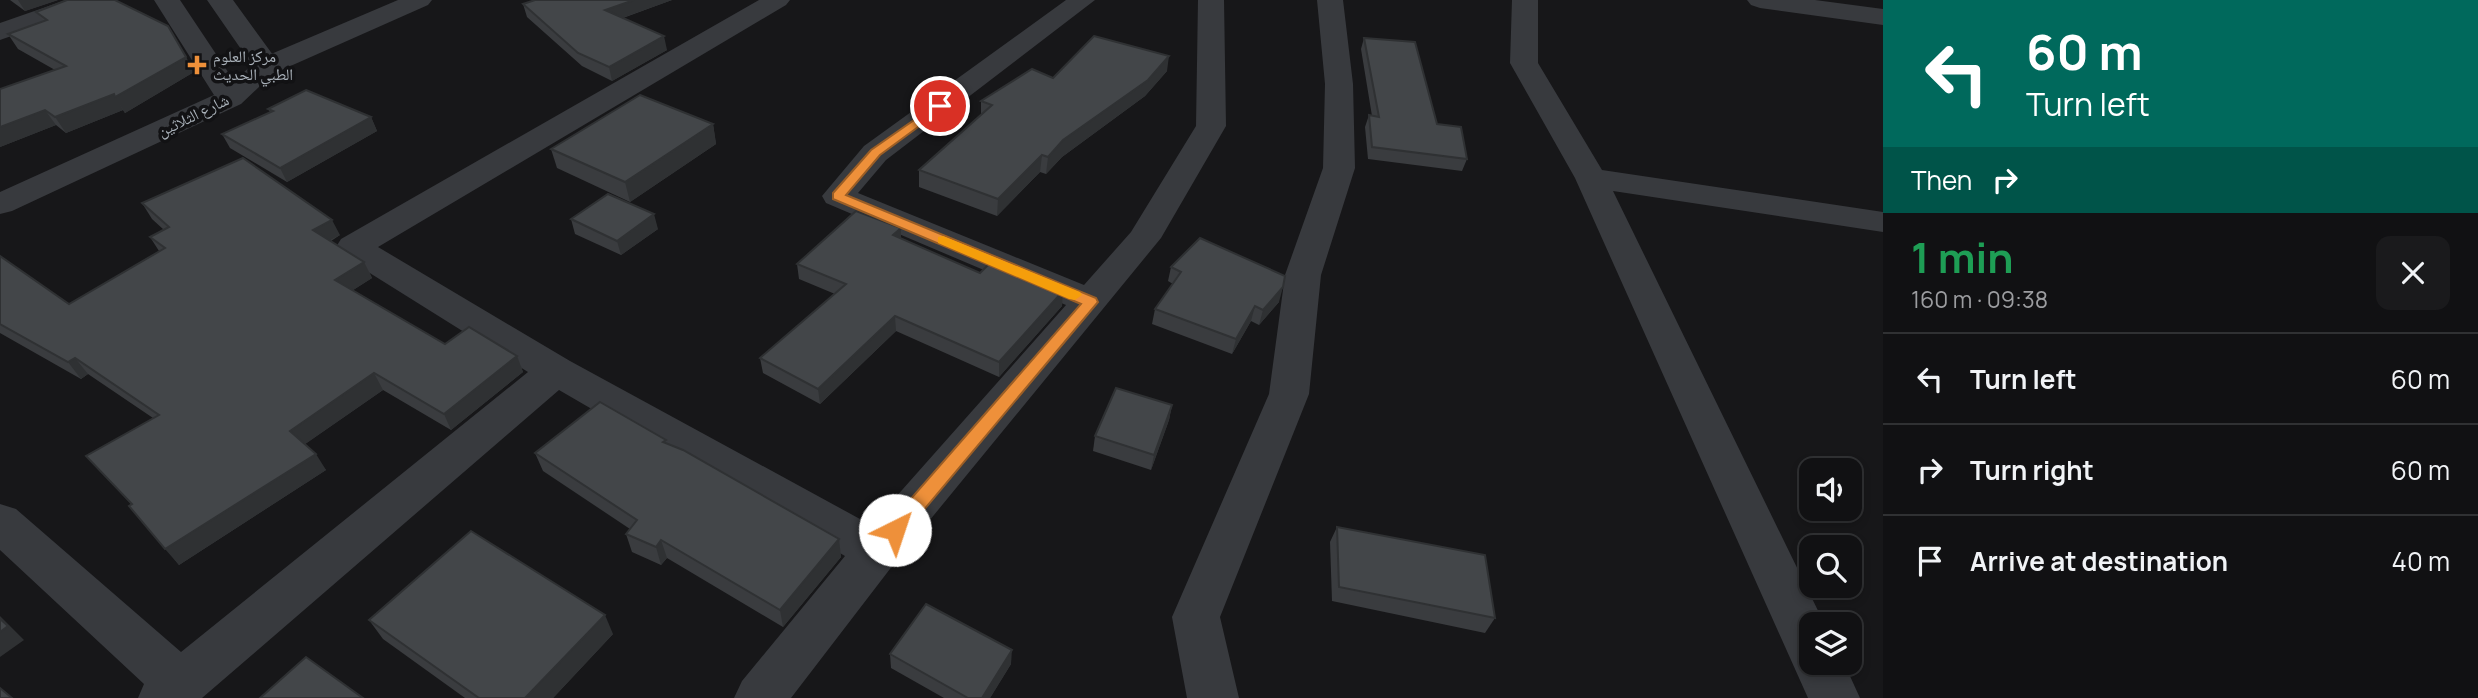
<!DOCTYPE html>
<html lang="en">
<head>
<meta charset="utf-8">
<style>
	body { margin:0; font-family:Manrope,"Noto Naskh Arabic",sans-serif; background:#1a1a1c; color:#f1f3f6; height:100vh; display:flex; flex-direction:column; font-size:26px; white-space:nowrap }
	* { box-sizing:border-box; margin:0 }
	p { font-size:23px; color:#9c9da0 }
	.icon { flex:none; width:38px; height:38px; fill:none; stroke:currentColor; stroke-width:2; stroke-linecap:round; stroke-linejoin:round }
	.map { position:relative; flex:1; overflow:hidden }
	.details { display:flex; flex-direction:column; background:#111113; width:595px }
	.details>* { flex:none }
	.top-card { background:#00695c; color:#fff; overflow:hidden }
	.tools { position:absolute; left:1799px; top:458px; display:grid; gap:14px }
	.tools a { display:grid; place-items:center; width:63px; height:63px; border-radius:14px; background:#111113; box-shadow:0 4px 10px #0003,0 0 0 2px #303133; font-size:35px }
	.pin { position:absolute; display:grid; place-items:center; width:60px; height:60px; color:#fff; margin:-30px; border:4px solid #fff; border-radius:50%; box-shadow:0 2px 7px #0007 }
	.me { position:absolute; width:77px; margin:-38px; rotate:41deg; stroke-linejoin:round; filter:drop-shadow(0 0 5px #0008) }
	.turn { display:flex; align-items:center; gap:24px; height:147px; padding:0 28px; font-size:32px }
	.turn .icon { width:91px; height:91px; stroke-width:2.5 }
	.turn b { display:block; font-size:49px; line-height:60px }
	.then { display:flex; align-items:center; height:66px; padding:0 28px; background:#0003; gap:14px; font-size:26px }
	.round { display:grid; place-items:center; flex:none; width:74px; height:74px; border-radius:14px; background:#1a1a1c }
	.summary { display:flex; align-items:center; justify-content:space-between; height:119px; padding:0 28px }
	h1 { font-size:42px; font-weight:700; line-height:52px; color:#1e9e55 }
	ul { padding:0; list-style:none }
	li { display:flex; align-items:center; gap:21px; height:91px; padding:0 28px; border-top:2px solid #303133 }
	li div { flex:1 }
	li b { display:block; font-size:26px }
	li em { font-style:normal }
	main { display:flex; flex:1; min-height:0 }
	.map>svg:first-child { display:block }
	.lines { fill:none; stroke-linecap:round; stroke-linejoin:round }
	.minor { fill:#383a3e; fill-rule:evenodd }
	.tertiary { fill:#383a3e; fill-rule:evenodd }
	.wall { fill:#3a3c3f }
	.shaded-wall { fill:#2f3133 }
	.building { fill:#434649; stroke:#2f3133; stroke-width:2 }
	.route { fill:#ee903a; stroke:#9b5e26; stroke-width:2 }
	.slow { fill:#f59e0b }
	.poi-dot { fill:#ee903a; stroke:#121214; stroke-width:2.5 }
	.labels { text-anchor:middle; dominant-baseline:central; stroke-width:7; stroke-linejoin:round; paint-order:stroke }
	.far-poi-label { font-size:16px; fill:#a9b1b9; stroke:#121214; text-anchor:start }
	.far-street-label { font-size:16px; fill:#a9b1b9; stroke:#121214 }
</style>
</head>
<body>
<main>
<div class="map">
<svg width="1883" height="698" viewBox="0 0 1883 698">
	<rect width="100%" height="100%" fill="#171719"/>
	<g class="lines">
		<!-- minor -->
		<g class="minor">
			<path d="M66,0H103L99,5L0,40V23Z"/>
			<path d="M398,0H432L428,5L277,72L267,74L257,72L253,66L257,60Z"/>
			<path d="M759,0H790L786,5L378,247L570,361L871,525L1066,305L826,203L822,196L864,146L1066,0H1095L886,160L858,193L1084,285L1131,232L1196,126L1198,0H1224L1226,126L1161,238L893,565L791,698H734L742,681L845,556L559,390L202,698H138L144,684L0,550V504L16,509L181,652L528,372L341,255L336,247L341,239Z"/>
			<path d="M1317,0H1343L1353,84L1355,168L1321,275L1309,394L1220,617L1239,698H1187L1172,617L1269,394L1285,275L1323,168L1325,84Z"/>
			<path d="M1512,0H1538V63L1602,170L1883,212V232L1613,191L1825,625H1811V663H1844L1860,698H1808L1575,178L1510,63Z"/>
			<path d="M1747,0H1815L1883,9V25L1760,8L1751,5Z"/>
		</g>
		<!-- tertiary -->
		<path class="tertiary" d="M154,0H180L234,81L252,65L207,0H233L281,66L241,104L12,211L0,214V192L214,95Z"/>
	</g>
	<!-- wall -->
	<g class="wall">
		<path d="M10,0H58L25,11Z"/>
		<path d="M535,0H672L623,18L667,50L612,81L582,66L527,17L523,4Z"/>
		<path d="M36,12L168,26L194,72L125,113L123,110L66,133L56,125L0,147V89L55,70L18,49L8,34L43,21Z"/>
		<path d="M1364,38L1467,159L1462,171L1368,159L1365,127L1369,115L1372,116L1361,49Z"/>
		<path d="M1167,71L1145,96L1062,157L1046,174L1040,172L997,216L919,187V170L981,115V101L1053,78Z"/>
		<path d="M268,109L371,117L377,131L287,182L230,148L222,134L270,112Z"/>
		<path d="M713,124L716,144L630,202L557,168L551,149Z"/>
		<path d="M142,203L340,235L331,241L364,262L372,278L353,290L445,344L517,356L523,372L451,430L383,390L305,444L326,470L179,565L131,504L86,456L153,418L88,374L81,379L0,333V256L69,304L159,251L150,237L164,230L152,219Z"/>
		<path d="M571,219L658,229L621,255L575,234Z"/>
		<path d="M901,228V238L980,273L1063,291L1062,306L999,377L896,331L820,404L763,373L760,358L835,294L799,279L797,264Z"/>
		<path d="M1171,267L1279,302L1259,325L1251,321L1232,354L1152,324L1155,309L1173,284L1168,281Z"/>
		<path d="M1172,405L1169,420L1151,470L1093,451L1095,436Z"/>
		<path d="M667,443L839,539L841,557L783,627L667,558L661,565L632,552L626,534L630,529L543,471L535,453Z"/>
		<path d="M1337,527L1495,618L1485,633L1332,601L1330,542Z"/>
		<path d="M369,620L613,634L553,698H465L383,639Z"/>
		<path d="M890,654L1011,664L990,698H944L891,668Z"/>
	</g>
	<!-- shaded-wall -->
	<g class="shaded-wall">
		<path d="M18,0H58L25,11Z"/>
		<path d="M634,0H672L608,23L605,10Z"/>
		<path d="M664,36L667,50L612,81L609,67Z"/>
		<path d="M1169,56L1167,71L1145,96L1062,157L1046,174L1048,157L1063,140Z"/>
		<path d="M186,57L194,72L125,113L115,97Z"/>
		<path d="M114,94L123,110L66,133L55,117Z"/>
		<path d="M45,110L56,125L0,147V127Z"/>
		<path d="M371,117L377,131L287,182L280,168Z"/>
		<path d="M713,124L716,144L630,202L625,182Z"/>
		<path d="M1042,155L1040,172L997,216L998,199Z"/>
		<path d="M654,214L658,229L621,255L617,241Z"/>
		<path d="M332,220L340,235L321,245L313,230Z"/>
		<path d="M901,228V243L893,235Z"/>
		<path d="M364,262L372,278L344,296L335,280Z"/>
		<path d="M1283,287L1279,302L1259,325L1263,310Z"/>
		<path d="M1063,291L1062,306L999,377V362Z"/>
		<path d="M1255,306L1251,321L1232,354L1236,339Z"/>
		<path d="M895,316L896,331L820,404L818,389Z"/>
		<path d="M517,356L523,372L451,430L444,414Z"/>
		<path d="M75,358L88,374L81,379L68,362Z"/>
		<path d="M374,373L383,390L301,447L290,431Z"/>
		<path d="M1172,405L1169,420L1151,470L1154,455Z"/>
		<path d="M316,454L326,470L179,565L165,549Z"/>
		<path d="M839,539L841,557L783,627L780,610Z"/>
		<path d="M661,540L667,558L661,565L656,547Z"/>
		<path d="M605,615L613,634L553,698H525Z"/>
		<path d="M0,616L24,640L0,657Z"/>
		<path d="M1012,650L1011,664L990,698H982Z"/>
	</g>
	<!-- building -->
	<g class="building">
		<path d="M67,0H115L168,26L186,57L115,97L114,94L55,117L45,110L0,127V89L66,66L8,34L47,20L36,12Z"/>
		<path d="M535,0H634L605,10L664,36L609,67L578,53L523,4Z"/>
		<path d="M1094,36L1169,56L1148,80L1063,140L1048,157L1042,155L998,199L919,170L992,105L981,101L1032,69L1053,78Z"/>
		<path d="M1364,38L1415,42L1437,124L1461,127L1467,159L1372,147L1369,115L1379,117Z"/>
		<path d="M306,90L371,117L280,168L222,134L273,111L268,109Z"/>
		<path d="M640,95L713,124L625,182L551,149Z"/>
		<path d="M243,158L332,220L313,230L364,262L335,280L445,344L469,327L517,356L444,414L374,373L290,431L316,454L165,549L129,506L132,504L86,456L159,415L75,358L68,362L0,324V256L69,304L165,248L150,237L169,227L142,203Z"/>
		<path d="M608,194L654,214L617,241L571,219Z"/>
		<path d="M856,211L901,228L893,235L980,273L992,261L1063,291L999,362L895,316L818,389L760,358L846,284L797,264Z"/>
		<path d="M1200,238L1285,276L1283,287L1263,310L1255,306L1236,339L1155,309L1181,272L1171,267Z"/>
		<path d="M1116,388L1172,405L1154,455L1095,436Z"/>
		<path d="M600,402L666,440L663,442L683,450L839,539L780,610L661,540L656,547L626,534L637,520L535,453Z"/>
		<path d="M1337,527L1485,555L1495,618L1339,587Z"/>
		<path d="M471,531L605,615L525,698H479L369,620Z"/>
		<path d="M926,604L1012,650L982,698H968L890,654Z"/>
		<path d="M0,619L8,626L0,632Z"/>
		<path d="M306,657L363,698H260Z"/>
		<path d="M0,688L12,698H0Z"/>
	</g>
	<!-- route -->
	<path class="route" d="M940,102L946,106L944,108L880,155L846,195L1096,298L1098,302L902,536L895,538L888,536L886,530L888,525L1081,304L833,199V193L871,150Z"/>
	<!-- slow -->
	<path class="slow" d="M943,236L1080,292L1082,295L1075,300L1069,299L938,243V237Z"/>
	<!-- markers -->
	<path class="poi-dot" d="M193.5 54.5h7v7h7v7h-7v7h-7v-7h-7v-7h7z"/>
	<g class="labels">
		<!-- far-poi labels -->
		<g class="far-poi-label">
			<text x="213" y="56">مركز العلوم<tspan x="213" dy="18">الطبي الحديث</tspan></text>
		</g>
		<!-- far-street labels -->
		<g class="far-street-label">
			<text transform="translate(193 115) rotate(-26)">شارع الثلاثين</text>
		</g>
	</g>
</svg>
<div class="tools">
<a><svg class="icon" aria-label="sound" viewBox="0 0 24 24"><path d="M4 9h4l5-4v14l-5-4H4zM17 9q2 3 0 6"/></svg></a>
<a><svg class="icon" aria-label="search" viewBox="0 0 24 24"><circle cx="10" cy="10" r="6"/><path d="M15 15l6 6"/></svg></a>
<a><svg class="icon" aria-label="layers" viewBox="0 0 24 24"><path d="M12 4l9 5-9 5-9-5zM3 14l9 5 9-5"/></svg></a>
</div>
<div class="pin" style="left:940px;top:106px;background:#d93025"><svg class="icon" aria-label="arrive" viewBox="0 0 24 24"><path d="M6 21V4h12l-3 4 3 4H6"/></svg></div>
<svg class="me" style="left:895px;top:530px" viewBox="-20 -20 40 40"><circle r="19" fill="#fff"/><path d="M0-13L10 11 0 6-10 11z" fill="#ee903a"/></svg>
</div>
<section class="details">
<div class="top-card">
<div class="turn"><svg class="icon" aria-label="left" viewBox="0 0 24 24"><path d="M17 20v-9H6M10 6l-5 5 5 5"/></svg><div><b>60 m</b>Turn left</div></div>
<div class="then">Then<svg class="icon" aria-label="right" viewBox="0 0 24 24"><path d="M7 20v-9h11M14 6l5 5-5 5"/></svg></div>
</div>
<div class="summary"><div><h1>1 min</h1><p>160 m · 09:38</p></div><a class="round"><svg class="icon" aria-label="close" viewBox="0 0 24 24"><path d="M6 6l12 12M18 6L6 18"/></svg></a></div>
<ul>
<li><svg class="icon" aria-label="left" viewBox="0 0 24 24"><path d="M17 20v-9H6M10 6l-5 5 5 5"/></svg><div><b>Turn left</b></div><em>60 m</em></li>
<li><svg class="icon" aria-label="right" viewBox="0 0 24 24"><path d="M7 20v-9h11M14 6l5 5-5 5"/></svg><div><b>Turn right</b></div><em>60 m</em></li>
<li><svg class="icon" aria-label="arrive" viewBox="0 0 24 24"><path d="M6 21V4h12l-3 4 3 4H6"/></svg><div><b>Arrive at destination</b></div><em>40 m</em></li>
</ul>
</section>
</main>
</body>
</html>
